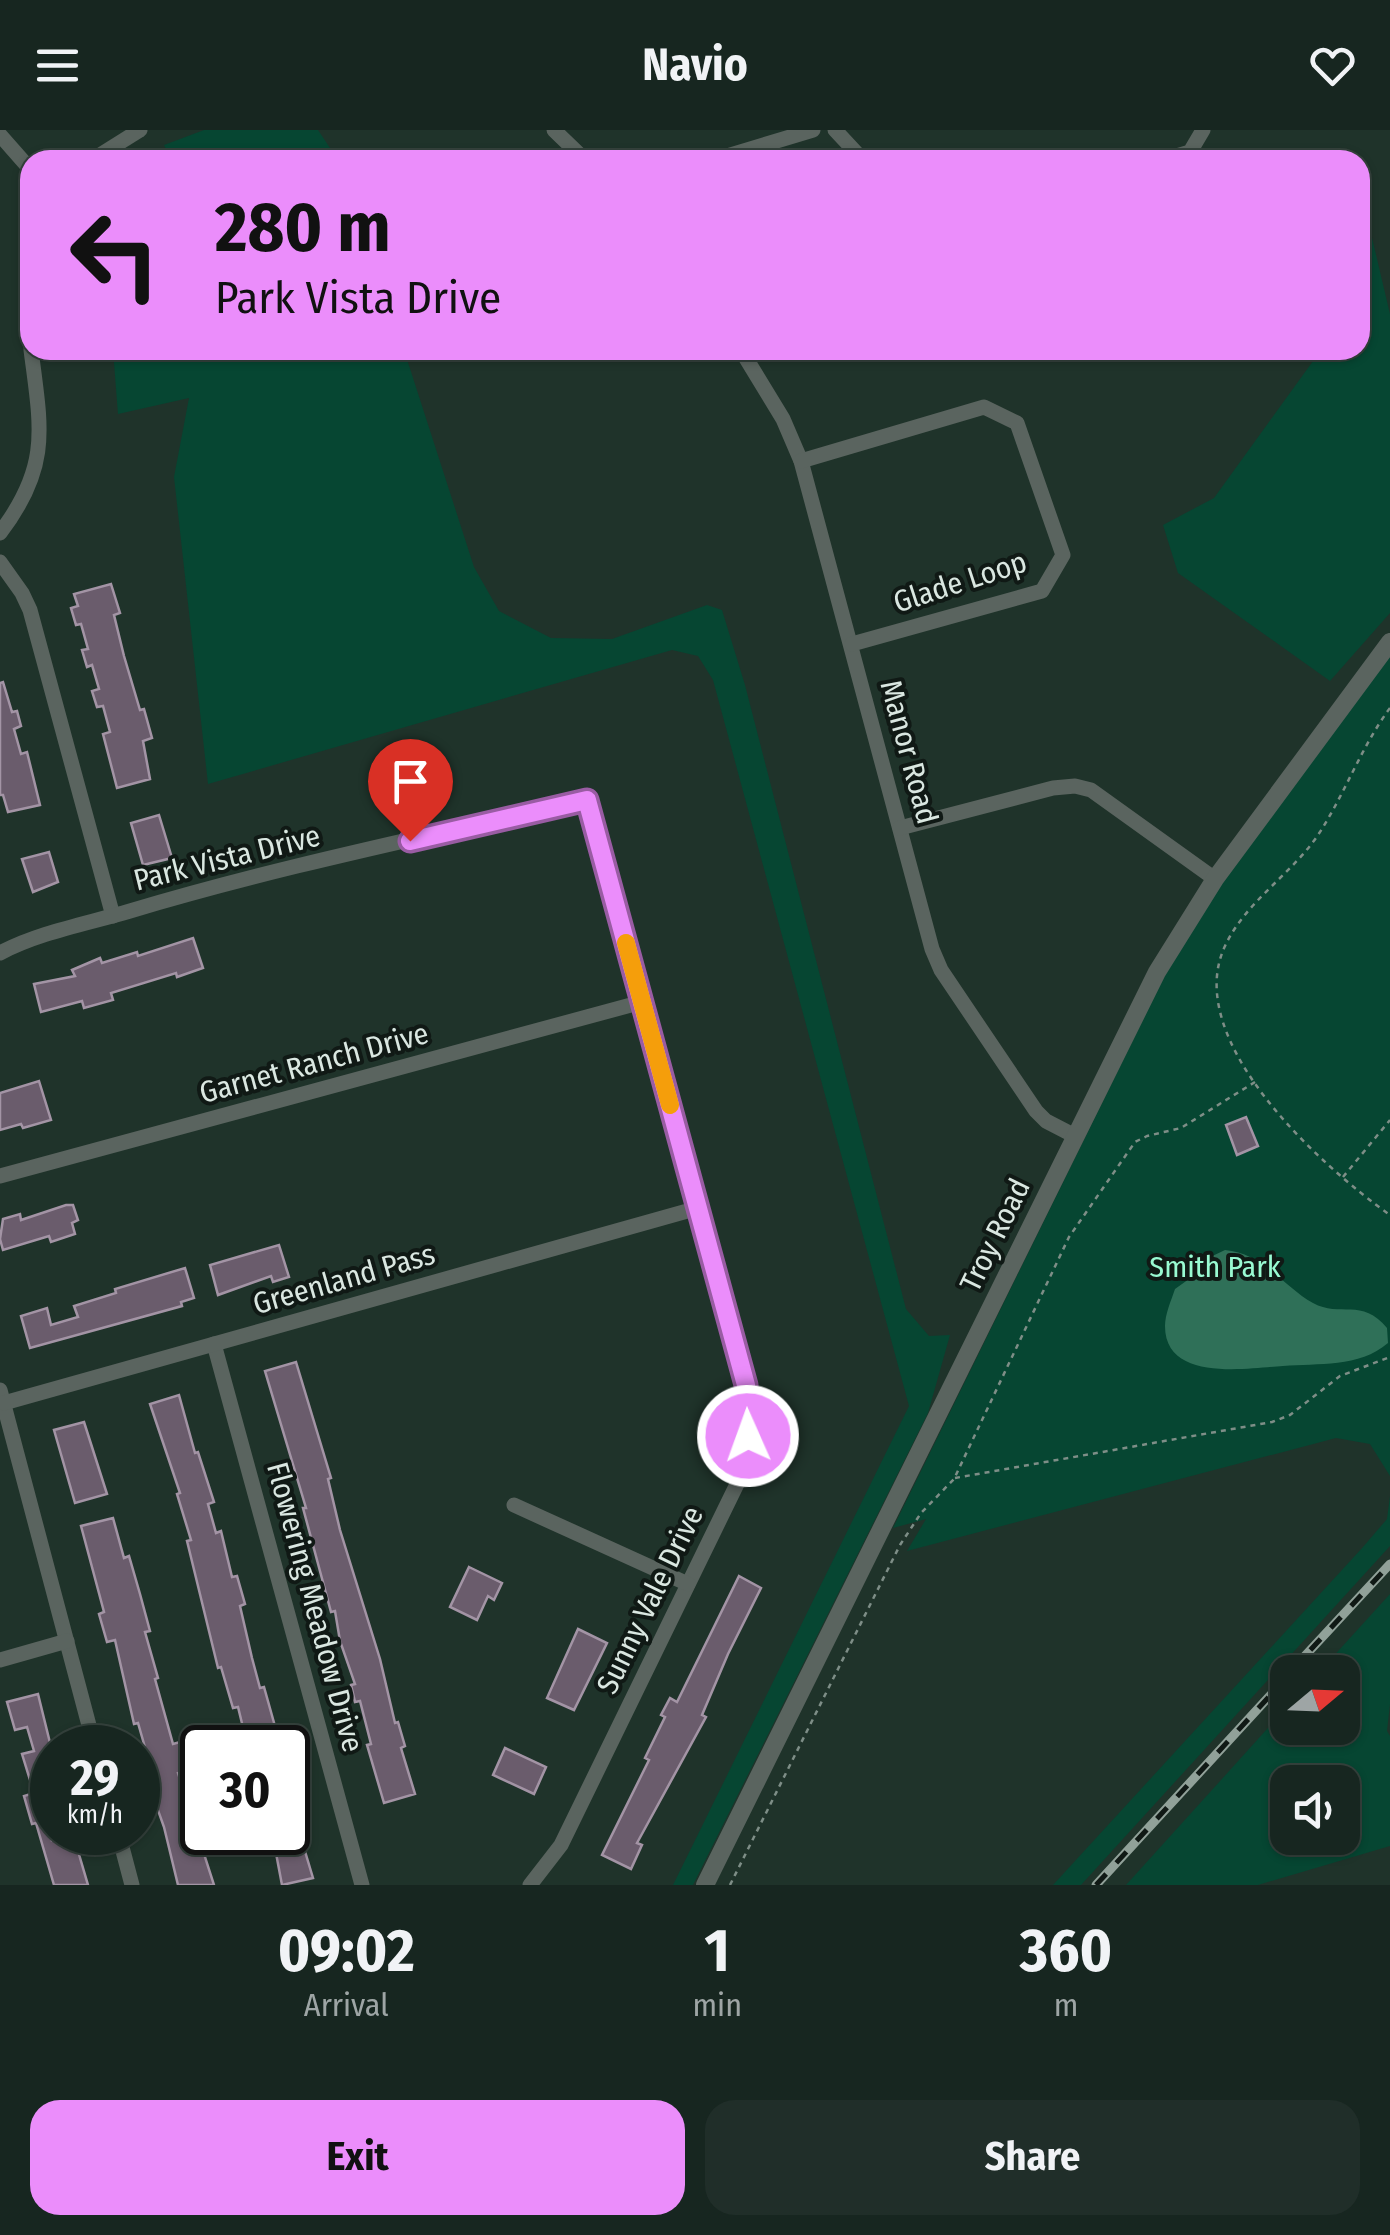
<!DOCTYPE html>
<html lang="en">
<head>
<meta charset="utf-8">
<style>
	body { margin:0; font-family:"Fira Sans Condensed",sans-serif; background:#202e29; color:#f1f3f6; height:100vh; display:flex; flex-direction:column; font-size:38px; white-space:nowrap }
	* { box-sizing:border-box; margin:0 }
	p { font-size:32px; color:#9ea5a5 }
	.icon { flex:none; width:55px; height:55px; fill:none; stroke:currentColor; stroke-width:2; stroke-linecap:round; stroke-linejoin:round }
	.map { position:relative; height:1755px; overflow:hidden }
	.details { display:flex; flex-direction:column; background:#172620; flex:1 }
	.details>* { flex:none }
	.banner { position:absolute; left:20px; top:20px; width:1350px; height:210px; border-radius:30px; box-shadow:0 2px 8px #0004,0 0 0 2px #36433e; background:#eb8dfb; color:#111; overflow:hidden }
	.needle { width:65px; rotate:71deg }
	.fabs { position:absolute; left:1270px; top:1525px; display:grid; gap:20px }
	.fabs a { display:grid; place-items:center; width:90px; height:90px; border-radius:20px; background:#172620; box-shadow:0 2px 8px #0004,0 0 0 2px #36433e; font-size:50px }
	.speed { position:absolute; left:30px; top:1595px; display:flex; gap:20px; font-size:50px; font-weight:700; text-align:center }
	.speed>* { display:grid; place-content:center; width:130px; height:130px; border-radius:50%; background:#172620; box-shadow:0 2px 8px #0004,0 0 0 2px #36433e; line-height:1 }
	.speed small { font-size:25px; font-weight:400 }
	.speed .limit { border:5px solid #111; border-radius:15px; background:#fff; color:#111 }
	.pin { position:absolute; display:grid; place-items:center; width:85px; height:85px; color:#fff; margin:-102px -42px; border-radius:50% 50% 50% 0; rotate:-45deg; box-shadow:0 0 10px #0007 }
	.pin .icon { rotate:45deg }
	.me { position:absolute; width:110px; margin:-55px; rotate:358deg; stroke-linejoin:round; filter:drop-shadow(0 0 8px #0008) }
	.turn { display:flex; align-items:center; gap:35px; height:210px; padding:0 30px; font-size:45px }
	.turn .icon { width:130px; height:130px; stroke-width:2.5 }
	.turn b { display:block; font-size:70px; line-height:85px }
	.eta { display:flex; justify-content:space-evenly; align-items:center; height:170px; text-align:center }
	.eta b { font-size:60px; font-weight:700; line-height:70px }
	.primary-button { display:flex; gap:20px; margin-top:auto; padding:20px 30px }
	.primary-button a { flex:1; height:115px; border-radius:30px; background:#eb8dfb; color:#111; font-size:40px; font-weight:700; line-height:115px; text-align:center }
	.primary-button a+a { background:#202e29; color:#f1f3f6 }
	header { display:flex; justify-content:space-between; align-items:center; height:130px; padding:0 30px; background:#172620; font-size:45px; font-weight:700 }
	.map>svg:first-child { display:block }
	.green { fill:#064632; fill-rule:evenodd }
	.water { fill:#2f7058 }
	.building { fill:#6a5c6c; stroke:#a394a5; stroke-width:2.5 }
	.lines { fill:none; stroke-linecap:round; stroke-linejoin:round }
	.path { stroke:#7e8e87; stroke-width:2.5; stroke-dasharray:5 5; stroke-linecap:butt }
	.minor { stroke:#5a645f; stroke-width:15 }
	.tertiary { stroke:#5a645f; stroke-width:18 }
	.rail-casing { stroke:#91a199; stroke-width:9 }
	.rail { stroke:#101915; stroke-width:5; stroke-dasharray:15; stroke-linecap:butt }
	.route-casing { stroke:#995ca3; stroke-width:25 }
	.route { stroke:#eb8dfb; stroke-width:18 }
	.slow { stroke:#f59e0b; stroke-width:18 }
	.labels { text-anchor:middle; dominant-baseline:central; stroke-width:8; stroke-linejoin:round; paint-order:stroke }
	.street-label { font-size:30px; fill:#dae7e1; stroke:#101915 }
	.park-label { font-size:30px; fill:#99fad2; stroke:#101915 }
</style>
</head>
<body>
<header><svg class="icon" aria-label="menu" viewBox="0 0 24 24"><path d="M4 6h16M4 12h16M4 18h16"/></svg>Navio<svg class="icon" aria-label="heart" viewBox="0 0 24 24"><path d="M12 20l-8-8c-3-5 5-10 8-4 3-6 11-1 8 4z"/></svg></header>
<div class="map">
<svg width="1390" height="1755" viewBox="0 0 1390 1755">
	<rect width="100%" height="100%" fill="#1f332a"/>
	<!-- green -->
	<g class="green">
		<path d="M204,0H318L338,30H171L164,15Z"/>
		<path d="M1369,95L1390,184V483L1330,551L1178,443L1163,395L1214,368L1321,220H1360V123Z"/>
		<path d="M113,220H404L474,437L499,481L551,508L612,509L707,475L722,480L745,555L906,1179L929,1206L950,1205L928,1283L693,1755H673L909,1276L713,550L698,526L672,520L208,654L174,347L189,268L118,284Z"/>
		<path d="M1390,524V1346L1370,1314L1336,1308L907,1421L926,1389L893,1398L1191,792Z"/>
		<path d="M1390,1366V1416L1081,1755H1053L1363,1417L1387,1389Z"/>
		<path d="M1390,1464V1574L1387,1601L1390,1606V1716L1258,1755H1126L1287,1577L1288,1598H1342V1542H1319ZM1288,1652H1342V1708H1288Z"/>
	</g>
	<!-- water -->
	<path class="water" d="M1225,1120C1263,1123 1284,1157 1313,1173C1340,1188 1362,1167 1387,1198L1388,1213C1359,1238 1318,1233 1283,1236C1249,1238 1165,1253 1165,1196C1165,1184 1171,1171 1175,1159L1196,1144L1204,1130Z"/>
	<!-- building -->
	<g class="building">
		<path d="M111,454L120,483L114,485L124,526L140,580L144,579L152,608L143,611L150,649L117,658L103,604L110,602L103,576L97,577L92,561L99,559L92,535L87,537L82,520L88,519L81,494L76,495L71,478L78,476L74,464Z"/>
		<path d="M3,552L12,582L17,581L21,596L14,599L21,624L27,622L40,675L8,682L3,665H0V553Z"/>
		<path d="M159,685L172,728L143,735L131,693Z"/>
		<path d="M49,722L58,752L33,762L22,729Z"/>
		<path d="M193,808L203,838L177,847L176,843L111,863L113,870L84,878L82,871L41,882L34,854L75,846L72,840L100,828L102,833L137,822L138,826Z"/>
		<path d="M39,951L51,990L23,998L21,994L0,1000V963Z"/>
		<path d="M1246,987L1258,1016L1237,1025L1226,995Z"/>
		<path d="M66,1075H73L78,1090L72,1093L75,1104L51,1112L49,1106L3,1120L0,1109L3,1089L20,1084L21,1090Z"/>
		<path d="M279,1115L289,1147L273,1152L271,1146L218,1165L210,1135Z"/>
		<path d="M185,1138L194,1168L181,1172L182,1176L30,1218L21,1186L47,1178L51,1195L78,1187L74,1176L116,1163L115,1159Z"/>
		<path d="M296,1232L331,1348L328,1349L340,1400L380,1529L395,1593L398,1592L405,1616L401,1618L415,1664L384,1673L367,1615L371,1614L360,1571L355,1572L351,1555L355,1554L340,1511L335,1481L331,1482L303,1378H306L265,1241Z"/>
		<path d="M179,1265L195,1323L198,1322L214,1372L208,1374L216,1403L221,1401L232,1447L237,1446L245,1474L240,1476L252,1528L260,1558L264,1557L278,1607L274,1608L275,1614L263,1618H248L238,1577L233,1578L221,1537L218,1538L187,1411L191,1410L177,1364L180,1363L150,1274Z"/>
		<path d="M84,1292L107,1364L75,1373L54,1300Z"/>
		<path d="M113,1388L124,1428L129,1426L140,1464L150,1501L145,1502L158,1548L155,1549L173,1614L180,1612L188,1640L178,1643L214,1755H178L164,1697L138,1624L146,1621L138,1593L134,1594L115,1510L107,1512L99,1484L104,1482L81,1396Z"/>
		<path d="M469,1437L502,1453L494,1470L488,1466L477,1490L450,1477Z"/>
		<path d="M739,1446L761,1458L728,1524L702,1585L706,1587L637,1713L642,1715L631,1739L602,1725L649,1630L645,1628L665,1587L661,1585L670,1568L677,1572Z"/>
		<path d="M578,1499L607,1513L574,1580L547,1568Z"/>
		<path d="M38,1564L52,1621V1710L73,1704L88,1755H54L36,1693L32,1694L24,1666L34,1663L22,1624L34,1621L27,1597L15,1600L7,1572Z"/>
		<path d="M505,1618L546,1637L534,1664L493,1645Z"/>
		<path d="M291,1655L303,1696L298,1698L313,1748L282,1755L272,1702H288V1656Z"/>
	</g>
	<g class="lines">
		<!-- path -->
		<g class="path">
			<path d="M1390,578C1361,617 1345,664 1318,705C1291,745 1246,771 1225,816C1181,910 1321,1036 1390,1085"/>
			<path d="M1343,1047L1390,990"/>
			<path d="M955,1348L1272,1292L1290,1285L1340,1246L1390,1227"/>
			<path d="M730,1755L900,1415L921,1383L954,1349L1069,1107L1135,1012L1147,1006L1181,998L1255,952"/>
		</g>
		<!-- minor -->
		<g class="minor">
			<path d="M554,0L585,30"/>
			<path d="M835,0L863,30"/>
			<path d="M0,5L30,39"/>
			<path d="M92,30L140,0"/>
			<path d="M714,30L813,0"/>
			<path d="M1163,30L1190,22L1203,0"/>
			<path d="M30,127L26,180L30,214"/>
			<path d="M741,220L783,289L801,331L932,819L941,840L1036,981L1046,991L1075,1006"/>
			<path d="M801,331L984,277L1017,293L1063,425L1042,461L852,514"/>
			<path d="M0,403C51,336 41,298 31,220"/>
			<path d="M0,432L22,463L30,480L113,786"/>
			<path d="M900,698L1053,658L1075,656L1091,660L1215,749"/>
			<path d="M0,823C40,802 86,794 130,781C280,736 434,705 587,669L747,1255L748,1306L739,1350L561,1715L530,1755"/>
			<path d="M0,1046L642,872"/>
			<path d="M214,1214L362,1755"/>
			<path d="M0,1260L95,1618"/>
			<path d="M4,1273L698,1078"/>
			<path d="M514,1375L688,1454"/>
			<path d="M0,1530L67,1511"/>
			<path d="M118,1702L132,1755"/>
		</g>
		<!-- tertiary -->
		<path class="tertiary" d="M705,1755L1157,842L1215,749L1390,512"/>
		<!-- rail casing -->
		<g class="rail-casing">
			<g id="rail">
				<path d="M1290,1542L1390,1434"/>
				<path d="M1096,1755L1288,1546"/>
			</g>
		</g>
		<!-- rail -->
		<use href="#rail" class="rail"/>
	</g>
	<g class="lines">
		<!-- route casing -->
		<g class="route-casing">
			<path id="route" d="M410,711L587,670L746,1255L748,1306"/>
		</g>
		<!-- route -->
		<use href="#route" class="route"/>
		<!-- slow -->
		<path class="slow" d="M626,813L670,975"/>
	</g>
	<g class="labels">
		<!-- street labels -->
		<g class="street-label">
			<text transform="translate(960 452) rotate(-18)">Glade Loop</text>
			<text transform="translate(909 622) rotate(75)">Manor Road</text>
			<text transform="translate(227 728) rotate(-14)">Park Vista Drive</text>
			<text transform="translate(314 933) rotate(-15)">Garnet Ranch Drive</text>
			<text transform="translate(995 1105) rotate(-64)">Troy Road</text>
			<text transform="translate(344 1149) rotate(-16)">Greenland Pass</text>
			<text transform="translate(650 1470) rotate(-64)">Sunny Vale Drive</text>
			<text transform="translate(315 1477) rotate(75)">Flowering Meadow Drive</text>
		</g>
		<!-- park labels -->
		<g class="park-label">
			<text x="1215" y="1137">Smith Park</text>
		</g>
	</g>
</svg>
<div class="fabs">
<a><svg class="needle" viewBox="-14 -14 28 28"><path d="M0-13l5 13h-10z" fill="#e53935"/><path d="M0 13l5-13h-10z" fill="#9ea5a5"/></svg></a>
<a><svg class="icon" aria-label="sound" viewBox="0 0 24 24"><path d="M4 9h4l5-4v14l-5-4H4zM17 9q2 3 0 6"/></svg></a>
</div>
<div class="speed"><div>29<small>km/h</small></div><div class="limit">30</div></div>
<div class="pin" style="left:410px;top:711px;background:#d93025"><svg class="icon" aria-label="arrive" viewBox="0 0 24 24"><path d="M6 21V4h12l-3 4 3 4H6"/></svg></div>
<svg class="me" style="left:748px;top:1306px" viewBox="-20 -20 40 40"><circle r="17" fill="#eb8dfb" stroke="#fff" stroke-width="3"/><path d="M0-11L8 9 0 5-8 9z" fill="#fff"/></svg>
<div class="banner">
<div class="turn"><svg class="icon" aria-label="left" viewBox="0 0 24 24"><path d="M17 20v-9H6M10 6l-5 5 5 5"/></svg><div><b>280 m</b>Park Vista Drive</div></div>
</div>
</div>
<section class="details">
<div class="eta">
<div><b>09:02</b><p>Arrival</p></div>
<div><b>1</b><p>min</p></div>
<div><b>360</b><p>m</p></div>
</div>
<div class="primary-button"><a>Exit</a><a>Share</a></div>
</section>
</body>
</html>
